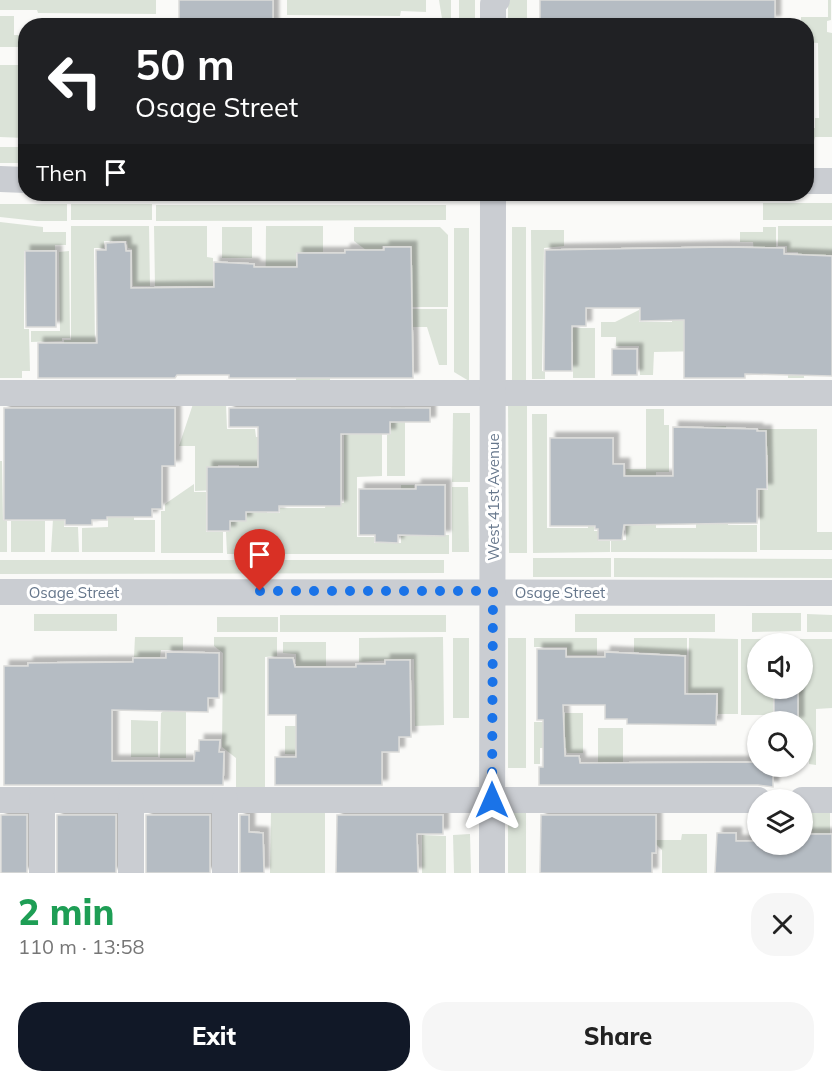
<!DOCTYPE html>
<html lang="en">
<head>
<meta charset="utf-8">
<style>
	body { margin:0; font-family:Mulish,sans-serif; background:#f6f6f6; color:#222; height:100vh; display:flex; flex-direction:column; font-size:22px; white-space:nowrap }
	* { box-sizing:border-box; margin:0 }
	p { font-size:20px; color:#767676 }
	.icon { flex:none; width:33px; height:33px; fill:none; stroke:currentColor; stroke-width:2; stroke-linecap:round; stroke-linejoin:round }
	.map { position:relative; height:873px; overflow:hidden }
	.panel { display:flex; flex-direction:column; background:#fff; flex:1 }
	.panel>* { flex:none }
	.top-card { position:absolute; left:18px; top:18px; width:796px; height:183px; border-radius:24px; box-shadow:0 2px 4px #0004; background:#202124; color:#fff; overflow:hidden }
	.buttons { position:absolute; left:747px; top:633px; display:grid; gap:12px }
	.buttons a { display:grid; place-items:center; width:66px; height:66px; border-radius:50%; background:#fff; box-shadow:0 2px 4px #0004; font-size:30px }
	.pin { position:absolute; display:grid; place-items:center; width:51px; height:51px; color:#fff; margin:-62px -26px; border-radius:50% 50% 50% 0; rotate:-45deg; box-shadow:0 0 6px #0007 }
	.pin .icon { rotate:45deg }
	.me { position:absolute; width:66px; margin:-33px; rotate:0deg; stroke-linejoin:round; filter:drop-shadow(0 0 4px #0008) }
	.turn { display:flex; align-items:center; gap:21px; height:126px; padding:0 18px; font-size:27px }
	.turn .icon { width:78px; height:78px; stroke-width:2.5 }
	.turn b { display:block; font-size:42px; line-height:51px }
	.then { display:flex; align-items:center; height:57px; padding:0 18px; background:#0003; gap:12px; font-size:22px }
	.round { display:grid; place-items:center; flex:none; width:63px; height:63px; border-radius:24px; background:#f6f6f6 }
	.headline { display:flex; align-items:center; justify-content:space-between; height:102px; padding:0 18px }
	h1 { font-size:36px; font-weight:800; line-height:45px; color:#1e9e55 }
	.primary-button { display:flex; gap:12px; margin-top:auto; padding:12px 18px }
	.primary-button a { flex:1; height:69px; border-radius:24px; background:#111827; color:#fff; font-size:24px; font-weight:800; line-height:69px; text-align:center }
	.primary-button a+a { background:#f6f6f6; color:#222 }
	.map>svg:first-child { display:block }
	.green { fill:#dbe3d8 }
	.building { fill:#b5bcc3; stroke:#dcdcda; stroke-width:1.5; filter:url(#shadow) }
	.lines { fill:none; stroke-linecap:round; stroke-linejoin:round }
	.minor { stroke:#cacdd2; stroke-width:26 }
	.route { stroke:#1a73e8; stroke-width:10; stroke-dasharray:0 18 }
	.labels { text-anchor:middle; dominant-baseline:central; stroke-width:6; stroke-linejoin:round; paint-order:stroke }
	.street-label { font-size:15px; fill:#66778c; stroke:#fff }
</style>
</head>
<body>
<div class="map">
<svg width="832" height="873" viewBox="0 0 832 873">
	<defs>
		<filter id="shadow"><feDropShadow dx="5.5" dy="-5.5" stdDeviation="1.5" flood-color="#0004"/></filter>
	</defs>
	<rect width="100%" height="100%" fill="#fafaf8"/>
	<!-- green -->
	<g class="green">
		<path d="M0,0H156V14L38,13L37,10H0Z"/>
		<path d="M287,0H426V12L401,11L400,16L287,15Z"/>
		<path d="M439,0H451V25H443Z"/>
		<rect x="459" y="0" width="16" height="25"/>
		<path d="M508,0H527V25L508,26Z"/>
		<path d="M828,0H831V20L827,21V32L832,33V137H815L814,141H807V128H815V118H819L818,43L807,42V26L801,25V17H828Z"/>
		<path d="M0,16H14V35H23V47H0Z"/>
		<path d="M0,65H21V84H25V138L0,137Z"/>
		<rect x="0" y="147" width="25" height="16"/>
		<rect x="763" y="203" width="69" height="17"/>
		<path d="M0,204H67V221H37L0,217Z"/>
		<rect x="71" y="204" width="81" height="16"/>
		<path d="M156,205H446V220L156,221Z"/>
		<path d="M0,222L43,227V232H66V245H55V250L24,251V329H29L30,371H22V378H0Z"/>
		<path d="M71,226H149L150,286H133L132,249L128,248L127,241H104V248H94L95,351L65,376L64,340H71Z"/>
		<path d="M154,226H207V257L213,258V286H155Z"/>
		<path d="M266,226H323V252L296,253V327L330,329V381H296V347L265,346Z"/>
		<path d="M778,226H832V255H823V317H804V378H788V342L798,311V252H787V246H778Z"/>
		<rect x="222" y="227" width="30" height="31"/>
		<path d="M354,227H440L448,235V307H412L411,246H382V302L374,256L354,241Z"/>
		<rect x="512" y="227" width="14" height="153"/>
		<path d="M763,227H776V247H765V253H754L753,242H740V232H763Z"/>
		<path d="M454,228H469V381L454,372Z"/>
		<path d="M531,230H564V246L544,248L542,371L545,372V379H532Z"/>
		<path d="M69,251L70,338H62V341L31,342V331H60L59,252Z"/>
		<path d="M407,309H447V365H439L427,327H413Z"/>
		<path d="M639,310V322H672V310L706,319V351L654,352L653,375H640L639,346H616V337H601V322H615Z"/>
		<path d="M546,328H595V378H573V342H547Z"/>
		<path d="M527,399V553H509L508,403Z"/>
		<path d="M193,404H226L227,429H255L256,437H274V460L257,461V479H239V465H218L217,490L195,491V446H179Z"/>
		<path d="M391,407H405V476H387V435L391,434Z"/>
		<path d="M646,409H664V425H669V472H656V528H696V479L708,478V427L726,426L728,525H757V552H611V541L626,540V469H646Z"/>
		<path d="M453,413H470V482H452Z"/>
		<path d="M532,414H547V528H588V474H594V531H598V541H610V552L533,553Z"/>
		<path d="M344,429L362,434H382V476L357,477V537H374V543H401V485H414V535H449V554H227L226,532L230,531V521H246L247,481L267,509V513H280V508H325L326,503H344Z"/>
		<path d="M759,429H817V532H832V550H760V490H768V455H759Z"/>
		<path d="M0,461H2L3,520L7,521V552H0Z"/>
		<path d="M108,469L134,511V520H155V552H82V528L108,527Z"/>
		<path d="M194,484V492H206V532H223V553H161V511H165V504Z"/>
		<path d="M452,487H468L469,552H452Z"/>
		<path d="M53,519H64V527H78L79,552H51Z"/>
		<rect x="11" y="521" width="34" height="31"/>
		<rect x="533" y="558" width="78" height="19"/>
		<path d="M614,558L832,559V578L614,577Z"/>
		<path d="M0,560H444V573L0,574Z"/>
		<path d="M752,613H801V631L752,632Z"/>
		<rect x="34" y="614" width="83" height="17"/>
		<rect x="575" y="614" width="140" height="18"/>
		<path d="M807,614L832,615V632H807Z"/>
		<rect x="280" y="615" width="166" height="17"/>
		<rect x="217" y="617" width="61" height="15"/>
		<path d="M135,637H183V650H161L160,657H134Z"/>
		<path d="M214,637H277V656L265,657V790H236V758L222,747L223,653L214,646Z"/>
		<path d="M443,637L444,725L415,726L414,659L359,662V638Z"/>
		<rect x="453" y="638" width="16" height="80"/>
		<rect x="508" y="638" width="18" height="130"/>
		<path d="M534,638H597V655H567V647H534Z"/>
		<path d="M634,638H687V655L634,652Z"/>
		<path d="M689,638L738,639V714H718V693H706V714H688Z"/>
		<path d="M741,639H773V643L758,644V688L773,689V715H741Z"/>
		<path d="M800,639H832V708L816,709V765L809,764V746H803L802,722L798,721V689L802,688V644L800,643Z"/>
		<path d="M283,642H326V666H296V654L283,653Z"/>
		<path d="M164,711H186V758H160L161,713Z"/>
		<path d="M565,713H583V753H567L566,748H540V764H534V722H564Z"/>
		<path d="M131,720L158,721V757H131Z"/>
		<path d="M285,726H296L321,755L285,754Z"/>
		<path d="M598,728H623V762H603V784H598Z"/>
		<path d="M271,810L325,811V873H270Z"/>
		<rect x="508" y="811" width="18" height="62"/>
		<path d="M802,812H830V861H813L812,826H803Z"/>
		<path d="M470,834L471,873H454L453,835Z"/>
		<path d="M682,834H707V873H662V850L652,840H681Z"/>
		<path d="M422,835L446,836V873H422Z"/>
	</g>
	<!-- building -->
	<g class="building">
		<rect x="179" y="0" width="94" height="26"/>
		<path d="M540,0H775V21L694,22V26L540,22Z"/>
		<path d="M125,242L126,251H131V288L214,287V262L254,264V267H297V253H345V250H384V247H411L413,378H229V375H177L175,378H38V343H97L96,250H106V243Z"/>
		<path d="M725,247L784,248V254L832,256V376L745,374V378H684V320L640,321V308H586V326H572V371H544L545,250Z"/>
		<path d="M25,251H56V327H26Z"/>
		<rect x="612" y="349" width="25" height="26"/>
		<path d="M4,408H175V466H162V509H152V517H107V520H92V525H65V520H4Z"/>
		<path d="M229,408H430V422H390V434H341V506H279V512H246V521H230V531H207V467H258V427H229Z"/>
		<path d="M673,427L757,429V431H766L767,489H757V523L624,525L622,540H598V529H595V526H550V438H613V464H624V476H673Z"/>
		<path d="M416,485H445V536L398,535V543L375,542V535H359V489H416Z"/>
		<path d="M537,649H566V657H605V652L685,656V694H717L716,725L627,724V719H605V705H563L565,756H579L580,763L758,762V766H773V787L758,785H539V767H543V720H537Z"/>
		<path d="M166,652L219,653V698H208V712L112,710V761H194L195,751H199V740H220L219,752H224L223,785H4V666H28V663L133,662V658H166Z"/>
		<path d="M268,658H293L295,667H356V664H385V660H410L411,737H399V752H382V785H275V757H296V715H268Z"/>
		<rect x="774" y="688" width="24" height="34"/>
		<rect x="1" y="815" width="26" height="58"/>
		<rect x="57" y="815" width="59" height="58"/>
		<rect x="146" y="815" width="64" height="58"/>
		<path d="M240,815H249V832L263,833L264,873H240Z"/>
		<path d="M337,815H443V834H417L418,873H336Z"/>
		<path d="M541,815H656V853H652V873H540Z"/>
		<path d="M717,833H736V841H758V844H802V834H832V873H715Z"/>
	</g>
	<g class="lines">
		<!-- minor -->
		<g class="minor">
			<path d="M493,26V4L497,0"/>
			<path d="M0,179L26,180"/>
			<path d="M807,181H832"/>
			<path d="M0,393H832"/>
			<path d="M0,592L832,593"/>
			<path d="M0,800H758"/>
			<path d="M131,800V873"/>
			<path d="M225,800V873"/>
			<path d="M802,800H832"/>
			<path d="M42,873V800"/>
			<path d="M492,873L493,194"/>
		</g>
	</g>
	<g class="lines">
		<!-- route -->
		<path class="route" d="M260,591H493L492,800"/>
	</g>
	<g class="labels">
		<!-- street labels -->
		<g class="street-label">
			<text transform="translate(493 497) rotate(-90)">West 41st Avenue</text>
			<text x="74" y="592">Osage Street</text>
			<text x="560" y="592">Osage Street</text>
		</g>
	</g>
</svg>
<div class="buttons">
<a><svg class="icon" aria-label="sound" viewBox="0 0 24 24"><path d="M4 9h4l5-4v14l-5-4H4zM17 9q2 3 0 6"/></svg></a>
<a><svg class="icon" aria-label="search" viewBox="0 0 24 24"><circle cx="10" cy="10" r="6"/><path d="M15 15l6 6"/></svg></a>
<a><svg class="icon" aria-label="layers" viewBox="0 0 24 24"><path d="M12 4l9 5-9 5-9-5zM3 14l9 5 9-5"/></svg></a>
</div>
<div class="pin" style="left:260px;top:591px;background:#d93025"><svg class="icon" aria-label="arrive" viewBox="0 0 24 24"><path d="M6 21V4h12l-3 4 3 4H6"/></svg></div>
<svg class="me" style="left:492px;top:800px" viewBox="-20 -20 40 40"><path d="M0-17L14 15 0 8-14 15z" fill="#1a73e8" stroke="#fff" stroke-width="4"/></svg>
<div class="top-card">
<div class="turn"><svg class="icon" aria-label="left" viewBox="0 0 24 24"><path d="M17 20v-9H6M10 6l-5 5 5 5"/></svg><div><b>50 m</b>Osage Street</div></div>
<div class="then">Then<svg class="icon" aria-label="arrive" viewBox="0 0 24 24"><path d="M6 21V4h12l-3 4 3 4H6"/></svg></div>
</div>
</div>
<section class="panel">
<div class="headline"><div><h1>2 min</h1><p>110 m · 13:58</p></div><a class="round"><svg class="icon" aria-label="close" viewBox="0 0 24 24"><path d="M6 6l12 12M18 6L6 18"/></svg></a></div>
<div class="primary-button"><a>Exit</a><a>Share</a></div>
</section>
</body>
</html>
